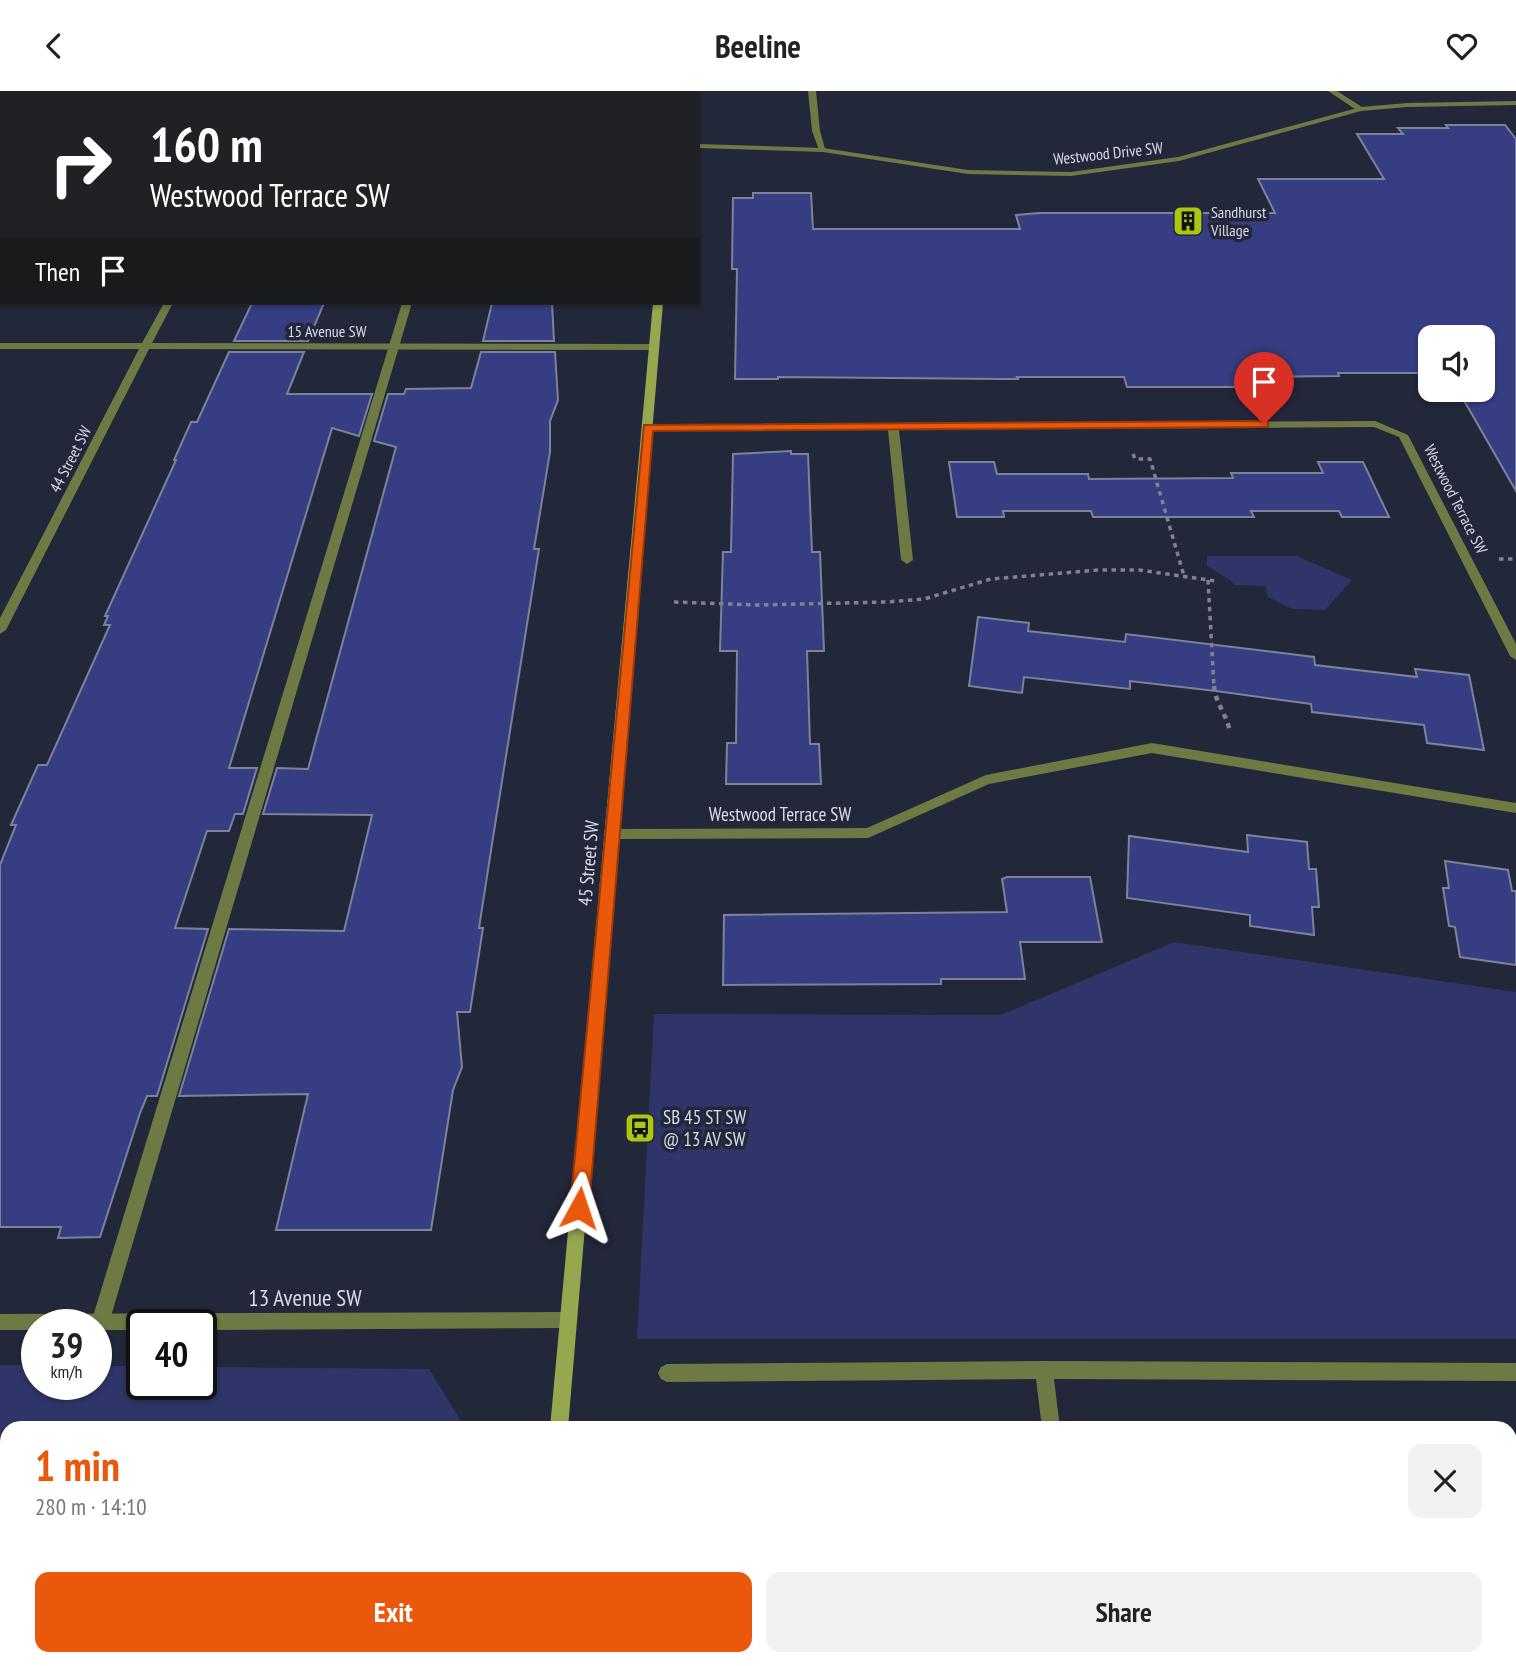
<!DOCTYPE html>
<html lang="en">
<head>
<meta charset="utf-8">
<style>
	body { margin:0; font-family:"PT Sans Narrow",sans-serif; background:#f2f2f2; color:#222; height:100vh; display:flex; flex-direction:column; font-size:26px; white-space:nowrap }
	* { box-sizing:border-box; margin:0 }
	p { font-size:23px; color:#767676 }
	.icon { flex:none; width:38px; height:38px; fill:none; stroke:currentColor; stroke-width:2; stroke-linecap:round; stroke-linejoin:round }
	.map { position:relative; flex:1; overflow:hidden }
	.sheet { position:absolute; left:0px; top:1330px; width:1517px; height:245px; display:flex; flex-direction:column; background:#fff; border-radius:21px 21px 0 0; box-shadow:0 2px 5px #0004 }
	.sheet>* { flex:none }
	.hud { position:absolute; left:0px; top:0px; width:700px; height:214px; box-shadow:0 2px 5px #0004; background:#202124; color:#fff; overflow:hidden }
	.controls { position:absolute; left:1418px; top:234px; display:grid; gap:14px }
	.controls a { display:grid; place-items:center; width:77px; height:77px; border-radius:14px; background:#fff; box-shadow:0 2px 5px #0004; font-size:35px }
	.speed { position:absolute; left:21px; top:1218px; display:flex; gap:14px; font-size:35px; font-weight:700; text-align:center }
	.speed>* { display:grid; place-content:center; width:91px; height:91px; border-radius:50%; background:#fff; box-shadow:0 2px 5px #0004; line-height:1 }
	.speed small { font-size:18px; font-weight:400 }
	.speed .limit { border:4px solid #111; border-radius:10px; background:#fff; color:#111 }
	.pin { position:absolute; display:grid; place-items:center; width:60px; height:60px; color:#fff; margin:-72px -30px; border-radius:50% 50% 50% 0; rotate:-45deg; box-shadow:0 0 7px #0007 }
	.pin .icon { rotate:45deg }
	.me { position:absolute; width:77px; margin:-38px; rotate:5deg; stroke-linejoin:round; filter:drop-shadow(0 0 5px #0008) }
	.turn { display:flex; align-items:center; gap:24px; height:147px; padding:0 35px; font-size:32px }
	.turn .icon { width:91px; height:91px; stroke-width:2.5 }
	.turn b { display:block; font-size:49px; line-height:60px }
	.then { display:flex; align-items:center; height:66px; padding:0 35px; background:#0003; gap:14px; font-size:26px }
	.round { display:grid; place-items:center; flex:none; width:74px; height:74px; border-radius:14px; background:#f2f2f2 }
	.summary { display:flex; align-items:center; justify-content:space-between; height:119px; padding:0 35px }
	h1 { font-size:42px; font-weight:700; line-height:52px; color:#ea580c }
	.action { display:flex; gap:14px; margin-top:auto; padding:14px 35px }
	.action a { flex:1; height:80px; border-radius:14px; background:#ea580c; color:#fff; font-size:28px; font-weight:700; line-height:80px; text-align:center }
	.action a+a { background:#f2f2f2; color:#222 }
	header { display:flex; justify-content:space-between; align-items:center; height:91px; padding:0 35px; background:#fff; font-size:32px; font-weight:700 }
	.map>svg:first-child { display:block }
	.built { fill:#2b2f49 }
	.green { fill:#2f3569 }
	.building { fill:#363d82; stroke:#7c8299; stroke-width:2 }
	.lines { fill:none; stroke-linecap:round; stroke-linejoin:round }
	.path-far1 { stroke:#7f8292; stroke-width:3.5; stroke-dasharray:4.5 4.5; stroke-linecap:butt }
	.path { stroke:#7f8292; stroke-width:4.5; stroke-dasharray:5 5; stroke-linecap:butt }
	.lane { fill:#6e7a43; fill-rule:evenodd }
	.street { fill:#6e7a43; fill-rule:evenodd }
	.secondary { fill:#96a84d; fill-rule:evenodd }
	.route { fill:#ea580c; stroke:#983908; stroke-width:2 }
	.labels { text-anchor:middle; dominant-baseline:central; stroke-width:7; stroke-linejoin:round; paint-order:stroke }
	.far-street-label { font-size:16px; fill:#d8dbe8; stroke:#23273a }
	.far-poi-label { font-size:16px; fill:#d8dbe8; stroke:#23273a; text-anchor:start }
	.street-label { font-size:19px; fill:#d8dbe8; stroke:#23273a }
	.poi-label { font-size:19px; fill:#d8dbe8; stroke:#23273a; text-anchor:start }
	.near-street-label { font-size:23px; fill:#d8dbe8; stroke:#23273a }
</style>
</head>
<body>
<header><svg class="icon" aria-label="back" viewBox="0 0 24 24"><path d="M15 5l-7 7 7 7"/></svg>Beeline<svg class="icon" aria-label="heart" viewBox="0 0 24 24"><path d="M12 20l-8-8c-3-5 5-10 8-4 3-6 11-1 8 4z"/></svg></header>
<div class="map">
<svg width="1516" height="1575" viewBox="0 0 1516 1575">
	<rect width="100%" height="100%" fill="#23273a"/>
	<!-- built -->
	<path class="built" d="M179,0H633L178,2Z"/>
	<!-- green -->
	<g class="green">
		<path d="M0,0H179L2,2L0,97Z"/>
		<path d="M1207,465H1296L1352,489L1325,519L1292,518L1268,506L1265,495L1234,494L1230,489L1207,475Z"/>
		<path d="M1174,851L1516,901V1248H637L654,923L1001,924Z"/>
		<path d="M0,1274H37V1293H96V1275H142V1293H201V1276L429,1278L465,1337H7V1568H450L449,1575H0Z"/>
	</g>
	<!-- building -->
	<g class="building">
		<path d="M1446,34H1505L1516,48V400L1458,299H1482V247H1430V282H1338L1339,285L1255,286L1259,296H1127L1124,286H1017L1018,288H1002L778,286V288H735L737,178H732L733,107H753V102H811L813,138H1020L1016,124L1039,122H1275L1258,88H1384L1357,43H1403L1398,37H1448Z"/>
		<path d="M252,212H324L308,250H234Z"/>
		<path d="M492,212H552L554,250H483Z"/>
		<path d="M229,261H304L287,303H372L359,345L332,337L229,677H257L243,723H235L229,740H207L175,837L208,838L157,1005H147L140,1022L100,1146L58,1147L61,1136H0V774L16,734H11L38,674H47L110,534H104L108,525H105L176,369H174L191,331H197Z"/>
		<path d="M481,261H555L558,309L550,330V361L534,458H539L492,753L479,837H483L470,921H457L462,976L453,999L431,1139H276L308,1003L179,1005L229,838L344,840L372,724L263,723L277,677L308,678L396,356L374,350L388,303H404L406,298L471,297Z"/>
		<path d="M791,360V363H808L812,461H820L824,560H807L810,653H819L821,693H726L727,652H736L737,560H720L723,461H731L733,363Z"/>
		<path d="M949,371H994L997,383H1088L1089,388L1233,387L1231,382H1323L1318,371H1363L1389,426H1342L1339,420H1251L1254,426H1093L1091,420H1003L1004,426H957Z"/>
		<path d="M978,526L1029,532L1028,540L1125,551L1126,543L1314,566L1315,574L1417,586L1415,578L1469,584L1484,659L1427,652L1424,634L1312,621L1311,613L1216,600L1130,590V598L1024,586L1022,602L969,595Z"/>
		<path d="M1247,744L1307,751L1309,778H1316L1319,816H1312L1314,844L1250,835V824L1127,807L1129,745L1248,761Z"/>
		<path d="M1445,770L1508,779L1512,800H1516V874L1460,866L1455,836L1449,835L1443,797H1449Z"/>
		<path d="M1007,786H1090L1102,851H1020L1025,888H941V893L723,894L724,824L1007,821L1002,788Z"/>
	</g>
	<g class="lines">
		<!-- path-far1 -->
		<g class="path-far1">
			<path d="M1133,363L1135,368H1150L1184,485"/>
			<path d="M1499,468H1516"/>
			<path d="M1208,489L1214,597"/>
			<path d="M674,511L757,514L886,511L924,508L991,488L1098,479H1139L1216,490"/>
		</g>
		<!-- path -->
		<path class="path" d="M1214,595C1215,612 1228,625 1230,642"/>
		<!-- lane -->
		<g class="lane">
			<path d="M298,0H306L297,2Z"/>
			<rect x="423" y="0" width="8" height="2"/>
			<path d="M808,0H816L820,40L826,61L819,59L812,40Z"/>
			<path d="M1328,0H1337L1365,18L1358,20Z"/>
			<rect x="0" y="86" width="2" height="5"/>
			<path d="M0,107H2L0,114Z"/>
			<path d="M402,212H412L109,1232L106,1238L100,1241L96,1239V1234L91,1232Z"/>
			<path d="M1375,330L1408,344L1516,553V569L1510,565L1399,346L1374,336L899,339L913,469L907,473L901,469L888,339L648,340L643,337L648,334Z"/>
			<path d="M1152,652L1516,712V722L1152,662L989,693L868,747L613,748L606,743L613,738L867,737L986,684Z"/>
			<path d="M1044,1270L1516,1272V1290L1054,1288L1060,1337H1042L1036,1288L667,1291L661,1288L658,1282L661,1276L667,1273Z"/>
			<path d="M1071,1568H1091L1092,1575H1072Z"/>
		</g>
		<!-- street -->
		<g class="street">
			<path d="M1516,10V14L1407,16L1361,20L1179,70L1071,85L968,83L823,61L698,57V53L823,57L968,79L1071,81L1178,66L1361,16L1407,12Z"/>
			<path d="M164,212H173L152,252L654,253L659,256L654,259L149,258L6,539L0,543V527L139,258H0V252H142Z"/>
			<path d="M568,1221L574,1223L577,1229L574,1235L568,1237L201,1239V1234H142V1239H96V1234H37V1239H0V1223Z"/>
		</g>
		<!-- secondary -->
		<g class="secondary">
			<rect x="674" y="0" width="8" height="2"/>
			<path d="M653,212H663L568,1337H550Z"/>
			<path d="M529,1568H549L548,1575H528Z"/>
		</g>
	</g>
	<!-- route -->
	<path class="route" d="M1264,330L1268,331V336L653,340L589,1117L586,1123L579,1126L572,1123L570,1117L644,334Z"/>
	<!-- icons -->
	<defs>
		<g id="building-square" transform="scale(1.575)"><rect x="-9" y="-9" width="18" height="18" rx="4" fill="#acc611" stroke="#23273a"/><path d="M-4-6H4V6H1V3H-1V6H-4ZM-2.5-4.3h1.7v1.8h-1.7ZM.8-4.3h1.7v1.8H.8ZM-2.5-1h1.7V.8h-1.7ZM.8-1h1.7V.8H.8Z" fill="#111"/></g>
		<g id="bus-square" transform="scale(1.575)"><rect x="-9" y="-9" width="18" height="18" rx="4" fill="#acc611" stroke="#23273a"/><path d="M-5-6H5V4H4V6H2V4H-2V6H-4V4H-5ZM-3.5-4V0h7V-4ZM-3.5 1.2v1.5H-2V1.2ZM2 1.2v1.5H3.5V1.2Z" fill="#111"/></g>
	</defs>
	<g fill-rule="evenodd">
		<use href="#building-square" x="1188" y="130"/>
		<use href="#bus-square" x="640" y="1037"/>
	</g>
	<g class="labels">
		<!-- far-street labels -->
		<g class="far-street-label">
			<text transform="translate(1108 62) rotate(-6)">Westwood Drive SW</text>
			<text x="327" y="240">15 Avenue SW</text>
			<text transform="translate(70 368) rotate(-63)">44 Street SW</text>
			<text transform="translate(1456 408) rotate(63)">Westwood Terrace SW</text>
		</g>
		<!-- far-poi labels -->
		<g class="far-poi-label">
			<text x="1211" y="121">Sandhurst<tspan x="1211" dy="18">Village</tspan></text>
		</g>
		<!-- street labels -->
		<g class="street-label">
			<text x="780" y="723">Westwood Terrace SW</text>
			<text transform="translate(588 772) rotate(-85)">45 Street SW</text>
		</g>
		<!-- poi labels -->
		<g class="poi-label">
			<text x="663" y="1026">SB 45 ST SW<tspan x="663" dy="22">@ 13 AV SW</tspan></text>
		</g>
		<!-- near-street labels -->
		<g class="near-street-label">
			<text x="305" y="1206">13 Avenue SW</text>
		</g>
	</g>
</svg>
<div class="controls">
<a><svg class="icon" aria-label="sound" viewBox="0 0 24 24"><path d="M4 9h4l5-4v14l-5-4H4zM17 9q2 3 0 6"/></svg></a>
</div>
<div class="speed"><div>39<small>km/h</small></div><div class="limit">40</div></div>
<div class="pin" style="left:1264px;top:333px;background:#d93025"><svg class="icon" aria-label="arrive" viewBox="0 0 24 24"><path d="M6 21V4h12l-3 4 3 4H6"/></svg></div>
<svg class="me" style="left:579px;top:1117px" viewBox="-20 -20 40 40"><path d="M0-17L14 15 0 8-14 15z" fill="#ea580c" stroke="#fff" stroke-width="4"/></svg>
<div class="hud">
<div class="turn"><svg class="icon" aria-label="right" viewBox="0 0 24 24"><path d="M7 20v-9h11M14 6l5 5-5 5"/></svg><div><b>160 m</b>Westwood Terrace SW</div></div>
<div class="then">Then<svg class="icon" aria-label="arrive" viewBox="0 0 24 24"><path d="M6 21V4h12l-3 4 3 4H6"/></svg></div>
</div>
<section class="sheet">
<div class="summary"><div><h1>1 min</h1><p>280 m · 14:10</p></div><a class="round"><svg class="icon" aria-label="close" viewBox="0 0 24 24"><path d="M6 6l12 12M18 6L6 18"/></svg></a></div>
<div class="action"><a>Exit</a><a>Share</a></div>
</section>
</div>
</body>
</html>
